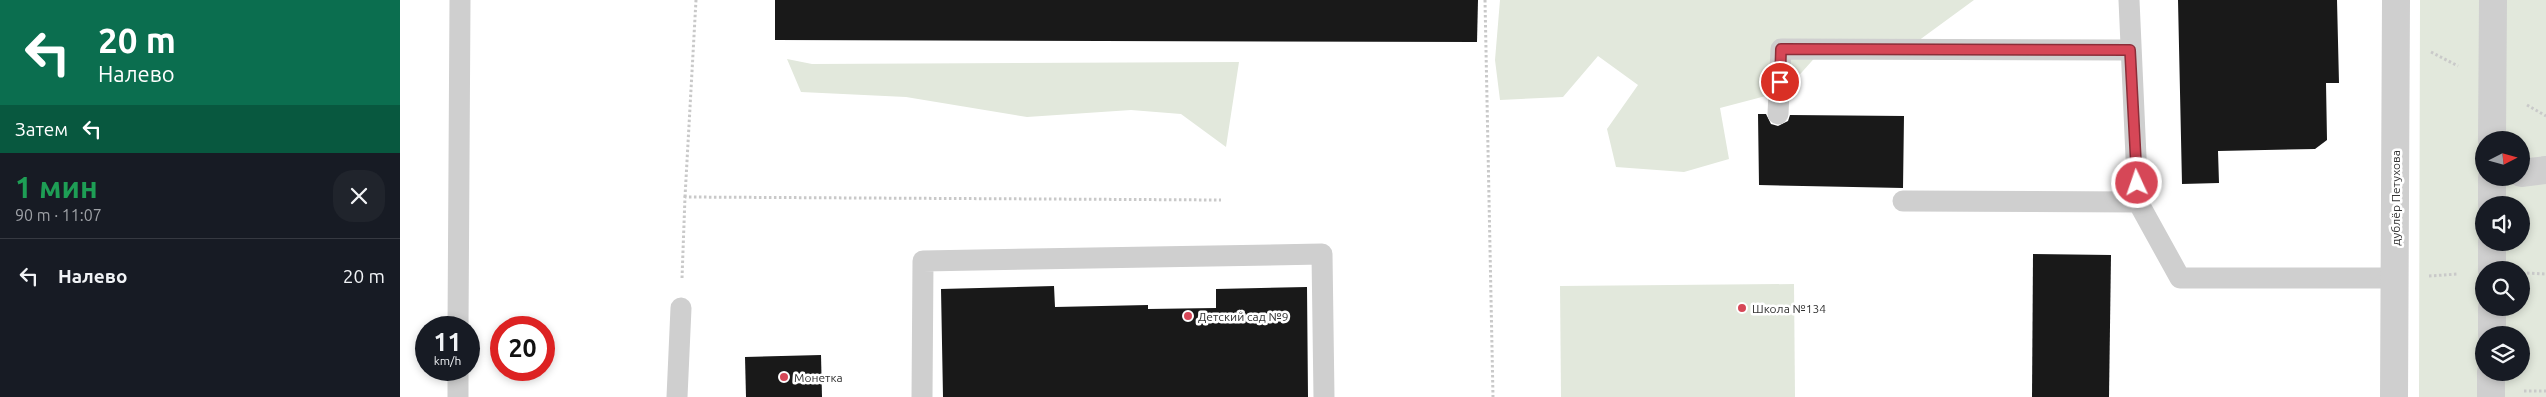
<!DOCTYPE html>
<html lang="ru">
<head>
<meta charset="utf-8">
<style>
	body { margin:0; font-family:Ubuntu,sans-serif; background:#20242c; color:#f1f3f6; height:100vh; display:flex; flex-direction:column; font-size:19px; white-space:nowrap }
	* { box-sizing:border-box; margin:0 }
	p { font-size:16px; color:#9ea1a6 }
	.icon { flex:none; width:28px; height:28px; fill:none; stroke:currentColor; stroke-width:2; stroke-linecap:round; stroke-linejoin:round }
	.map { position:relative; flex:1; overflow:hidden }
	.drawer { display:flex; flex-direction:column; background:#171b24; width:400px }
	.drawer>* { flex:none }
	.guide { background:#0b6e4f; color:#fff; overflow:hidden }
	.needle { width:32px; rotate:84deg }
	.tools { position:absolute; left:2075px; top:131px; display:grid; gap:10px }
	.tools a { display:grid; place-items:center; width:55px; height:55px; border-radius:50%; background:#171b24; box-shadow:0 2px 8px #0003; font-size:25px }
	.speed { position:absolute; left:15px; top:316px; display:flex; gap:10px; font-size:25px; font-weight:700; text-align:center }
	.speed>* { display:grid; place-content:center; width:65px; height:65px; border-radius:50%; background:#171b24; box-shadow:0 2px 8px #0003; line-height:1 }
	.speed small { font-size:12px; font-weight:400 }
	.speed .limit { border:8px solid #d22; background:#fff; color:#111 }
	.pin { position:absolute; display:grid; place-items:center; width:42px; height:42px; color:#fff; margin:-21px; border:2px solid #fff; border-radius:50%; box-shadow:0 1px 5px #0007 }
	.me { position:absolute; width:55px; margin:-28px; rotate:357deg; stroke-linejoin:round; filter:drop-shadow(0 0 4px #0008) }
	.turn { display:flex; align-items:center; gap:18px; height:105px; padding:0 15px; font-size:22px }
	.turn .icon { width:65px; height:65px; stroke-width:2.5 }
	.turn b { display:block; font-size:35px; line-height:42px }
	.then { display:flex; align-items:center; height:48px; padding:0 15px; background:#0003; gap:10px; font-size:19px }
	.round { display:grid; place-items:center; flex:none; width:52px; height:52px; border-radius:20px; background:#20242c }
	.overview { display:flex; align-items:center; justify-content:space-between; height:85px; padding:0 15px }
	h1 { font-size:30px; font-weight:600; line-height:38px; color:#1e9e55 }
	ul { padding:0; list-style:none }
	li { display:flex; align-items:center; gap:15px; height:75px; padding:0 15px; border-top:1px solid #363941 }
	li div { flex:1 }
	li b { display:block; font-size:19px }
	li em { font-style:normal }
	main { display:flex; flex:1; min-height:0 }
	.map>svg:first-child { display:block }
	.green { fill:#e2e8dc; fill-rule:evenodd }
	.building { fill:#191919 }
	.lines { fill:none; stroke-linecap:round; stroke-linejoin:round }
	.path { stroke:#c9c9c9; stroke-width:3; stroke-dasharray:2.5 2.5; stroke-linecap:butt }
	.service { stroke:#cfcfcf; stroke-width:21 }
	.pedestrian { stroke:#cfcfcf; stroke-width:28 }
	.minor { stroke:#cfcfcf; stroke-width:28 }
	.route-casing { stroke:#8b2e39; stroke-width:12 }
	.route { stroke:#d64757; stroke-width:9 }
	.poi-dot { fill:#d64757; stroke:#fff; stroke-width:2 }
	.labels { text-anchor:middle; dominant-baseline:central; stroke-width:5; stroke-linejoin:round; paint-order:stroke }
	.street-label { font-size:12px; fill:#323232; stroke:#fff }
	.poi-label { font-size:12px; fill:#323232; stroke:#fff; text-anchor:start }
</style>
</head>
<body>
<main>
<section class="drawer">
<div class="guide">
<div class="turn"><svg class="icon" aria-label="left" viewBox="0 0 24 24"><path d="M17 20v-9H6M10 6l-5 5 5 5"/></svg><div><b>20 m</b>Налево</div></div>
<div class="then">Затем<svg class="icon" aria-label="left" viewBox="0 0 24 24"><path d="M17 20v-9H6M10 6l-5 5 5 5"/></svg></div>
</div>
<div class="overview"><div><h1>1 мин</h1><p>90 m · 11:07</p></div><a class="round"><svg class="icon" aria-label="close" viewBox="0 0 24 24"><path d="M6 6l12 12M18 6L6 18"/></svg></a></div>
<ul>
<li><svg class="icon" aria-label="left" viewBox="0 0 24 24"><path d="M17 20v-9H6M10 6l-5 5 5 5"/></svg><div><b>Налево</b></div><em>20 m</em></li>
</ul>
</section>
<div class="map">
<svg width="2146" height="397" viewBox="0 0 2146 397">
	<rect width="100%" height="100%" fill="#fff"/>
	<!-- green -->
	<g class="green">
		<path d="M1100,0H1574L1518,41L1428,43L1385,91L1320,108L1329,159L1284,172L1216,167L1207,129L1238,85L1198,56L1163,97L1100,100L1095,60Z"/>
		<path d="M2020,0H2146V397H2019ZM2084,140H2121V178H2084ZM2084,205H2121V242H2084ZM2084,270H2121V308H2084ZM2084,335H2121V372H2084Z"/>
		<path d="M387,59L412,64L839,62L826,147L781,114L731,110L627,117L506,97L401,92Z"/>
		<path d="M1394,284L1395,397H1161L1160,286Z"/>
	</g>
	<!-- building -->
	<g class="building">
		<path d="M375,0H1078L1077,42L375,40Z"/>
		<path d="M1778,0H1937L1939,83H1926L1927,140L1915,149L1818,151L1819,183L1782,184Z"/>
		<path d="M1358,114H1366L1371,124L1378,126L1388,121L1390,115L1504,116L1503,188L1359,185Z"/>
		<path d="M1633,254L1711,255L1709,397H1632Z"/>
		<path d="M654,286L655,307L748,305V309L816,308V289L907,287L908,397H543L541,289Z"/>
		<path d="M421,355L422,397H346L345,357Z"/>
	</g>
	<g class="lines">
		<!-- path -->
		<g class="path">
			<path d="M1085,0L1093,397"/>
			<path d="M2031,52L2058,66"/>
			<path d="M2127,105L2146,116"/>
			<path d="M285,197L296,0"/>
			<path d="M2127,273L2146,274"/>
			<path d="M2029,276L2058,274"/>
			<path d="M282,278L285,197L821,200"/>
			<path d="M2124,391H2146"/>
		</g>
		<!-- service -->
		<g class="service">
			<path d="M1729,0L1738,202L1780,278H1995"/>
			<path d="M1378,114L1381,49L1730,50"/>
			<path d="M1503,201L1738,202"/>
			<path d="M58,328L60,0"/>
			<path d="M58,397V370"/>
			<path d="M277,397L281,308"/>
			<path d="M522,397L523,261L922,254L924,397"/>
		</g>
		<!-- pedestrian -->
		<g class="pedestrian">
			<path d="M2092,140L2093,0"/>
			<path d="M2121,173L2146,170"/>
			<path d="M2092,178V205"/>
			<path d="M2092,242V270"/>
			<path d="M2092,335V308"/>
			<path d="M2091,397V372"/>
		</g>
		<!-- minor -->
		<path class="minor" d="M1994,397L1996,0"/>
	</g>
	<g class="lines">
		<!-- route casing -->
		<g class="route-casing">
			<path id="route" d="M1380,82L1381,49L1730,50L1737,183"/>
		</g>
		<!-- route -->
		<use href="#route" class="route"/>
	</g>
	<!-- markers -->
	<g class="poi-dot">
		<circle cx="1342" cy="308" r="5"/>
		<circle cx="788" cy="316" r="5"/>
		<circle cx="384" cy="377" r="5"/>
	</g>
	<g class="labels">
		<!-- street labels -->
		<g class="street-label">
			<text transform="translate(1995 198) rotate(-90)">дублёр Петухова</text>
		</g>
		<!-- poi labels -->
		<g class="poi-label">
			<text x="1352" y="308">Школа №134</text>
			<text x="798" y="316">Детский сад №9</text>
			<text x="394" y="377">Монетка</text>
		</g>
	</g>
</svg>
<div class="tools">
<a><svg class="needle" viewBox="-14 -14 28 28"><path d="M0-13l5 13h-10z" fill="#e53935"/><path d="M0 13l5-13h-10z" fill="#9ea1a6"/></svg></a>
<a><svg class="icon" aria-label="sound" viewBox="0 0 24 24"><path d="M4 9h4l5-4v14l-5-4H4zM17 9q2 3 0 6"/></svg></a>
<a><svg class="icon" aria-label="search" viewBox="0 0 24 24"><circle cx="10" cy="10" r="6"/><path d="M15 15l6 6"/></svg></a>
<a><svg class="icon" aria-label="layers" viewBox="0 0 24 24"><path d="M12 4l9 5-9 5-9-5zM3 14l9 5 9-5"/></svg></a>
</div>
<div class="speed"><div>11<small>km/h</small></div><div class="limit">20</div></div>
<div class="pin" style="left:1380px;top:82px;background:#d93025"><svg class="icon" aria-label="arrive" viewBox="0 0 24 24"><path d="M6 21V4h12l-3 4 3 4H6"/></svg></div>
<svg class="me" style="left:1737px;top:183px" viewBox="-20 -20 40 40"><circle r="17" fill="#d64757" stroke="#fff" stroke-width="3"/><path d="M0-11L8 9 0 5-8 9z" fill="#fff"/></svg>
</div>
</main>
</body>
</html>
